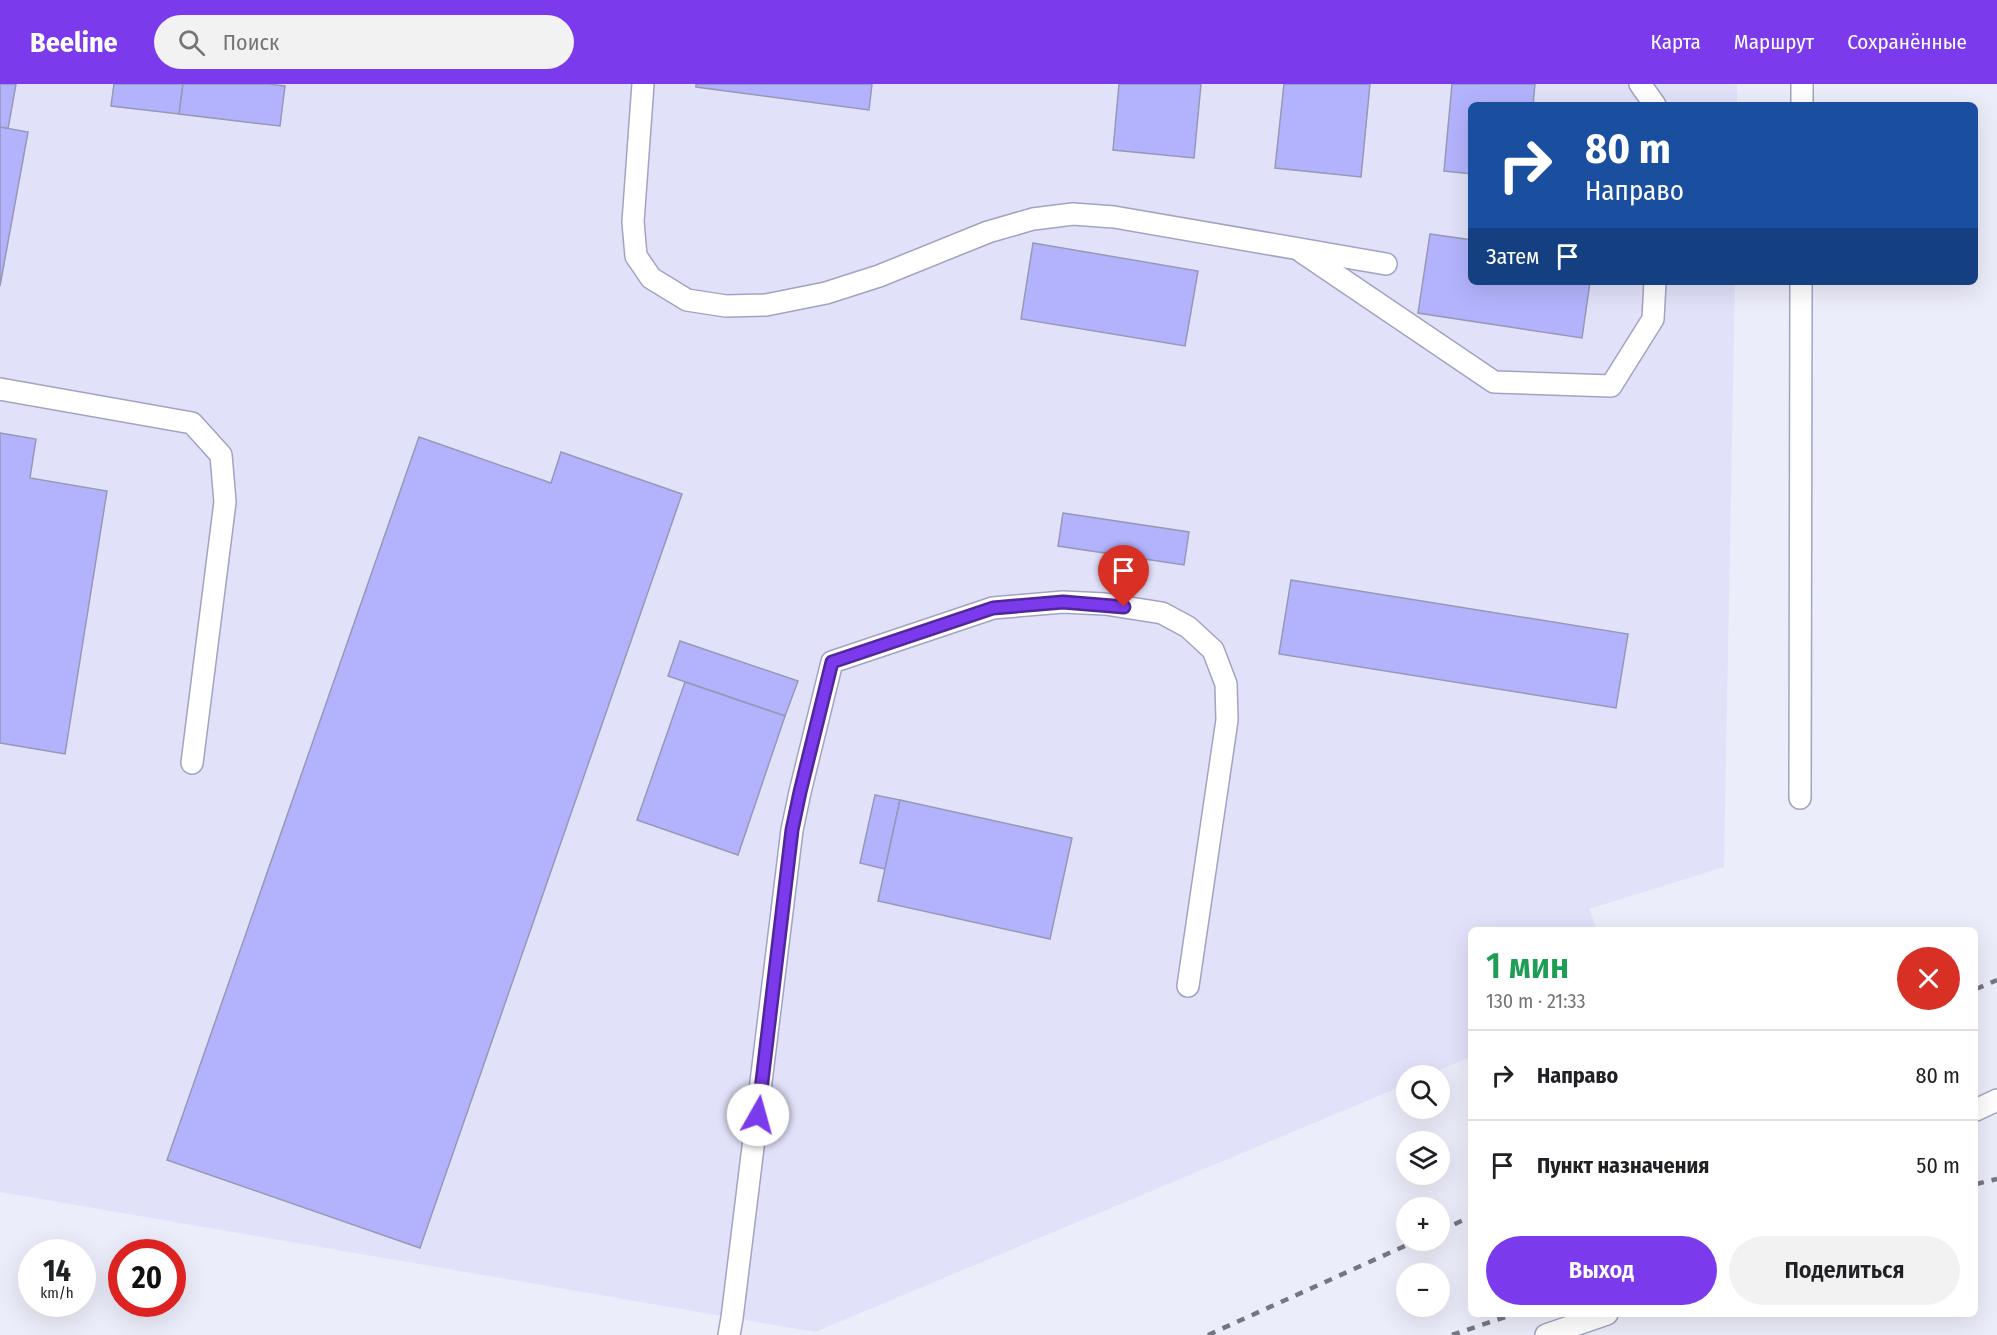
<!DOCTYPE html>
<html lang="ru">
<head>
<meta charset="utf-8">
<style>
	body { margin:0; font-family:"Fira Sans Condensed",sans-serif; background:#f2f2f2; color:#202124; height:100vh; display:flex; flex-direction:column; font-size:22px; white-space:nowrap }
	* { box-sizing:border-box; margin:0 }
	p { font-size:20px; color:#757577 }
	.icon { flex:none; width:33px; height:33px; fill:none; stroke:currentColor; stroke-width:2; stroke-linecap:round; stroke-linejoin:round }
	.map { position:relative; flex:1; overflow:hidden }
	.panel { position:absolute; left:1468px; top:843px; width:510px; height:390px; display:flex; flex-direction:column; background:#fff; border-radius:9px; box-shadow:0 6px 24px #0002 }
	.panel>* { flex:none }
	.guide { position:absolute; left:1468px; top:18px; width:510px; height:183px; border-radius:9px; box-shadow:0 6px 24px #0002; background:#1a4fa0; color:#fff; overflow:hidden }
	.controls { position:absolute; left:1396px; top:981px; display:grid; gap:12px }
	.controls a { display:grid; place-items:center; width:54px; height:54px; border-radius:50%; background:#fff; box-shadow:0 6px 24px #0002; font-size:30px }
	.speed { position:absolute; left:18px; top:1155px; display:flex; gap:12px; font-size:30px; font-weight:700; text-align:center }
	.speed>* { display:grid; place-content:center; width:78px; height:78px; border-radius:50%; background:#fff; box-shadow:0 6px 24px #0002; line-height:1 }
	.speed small { font-size:15px; font-weight:400 }
	.speed .limit { border:9px solid #d22; background:#fff; color:#111 }
	.pin { position:absolute; display:grid; place-items:center; width:51px; height:51px; color:#fff; margin:-62px -26px; border-radius:50% 50% 50% 0; rotate:-45deg; box-shadow:0 0 6px #0007 }
	.pin .icon { rotate:45deg }
	.me { position:absolute; width:66px; margin:-33px; rotate:7deg; stroke-linejoin:round; filter:drop-shadow(0 0 4px #0008) }
	.turn { display:flex; align-items:center; gap:21px; height:126px; padding:0 18px; font-size:27px }
	.turn .icon { width:78px; height:78px; stroke-width:2.5 }
	.turn b { display:block; font-size:42px; line-height:51px }
	.then { display:flex; align-items:center; height:57px; padding:0 18px; background:#0003; gap:12px; font-size:22px }
	.round { display:grid; place-items:center; flex:none; width:63px; height:63px; border-radius:32px; background:#f2f2f2 }
	.overview { display:flex; align-items:center; justify-content:space-between; height:102px; padding:0 18px }
	h1 { font-size:36px; font-weight:600; line-height:45px; color:#1e9e55 }
	.primary-button { display:flex; gap:12px; margin-top:auto; padding:12px 18px }
	.primary-button a { flex:1; height:69px; border-radius:36px; background:#7c3aed; color:#fff; font-size:24px; font-weight:600; line-height:69px; text-align:center }
	.primary-button a+a { background:#f2f2f2; color:#202124 }
	ul { padding:0; list-style:none }
	li { display:flex; align-items:center; gap:18px; height:90px; padding:0 18px; border-top:2px solid #e0e0e0 }
	li div { flex:1 }
	li b { display:block; font-size:22px }
	li em { font-style:normal }
	header { display:flex; align-items:center; gap:36px; box-sizing:border-box; height:84px; padding:0 30px; background:#7c3aed; color:#fff }
	header strong { font-size:28px }
	nav { display:flex; gap:33px; margin-inline-start:auto; font-size:21px }
	.search { width:420px; height:54px; background:#f2f2f2; display:flex; align-items:center; gap:15px; box-sizing:border-box; padding:0 21px; border-radius:33px; color:#757577; font-size:22px }
	.map>svg:first-child { display:block }
	.built { fill:#e1e2fa }
	.building { fill:#b3b3fd; stroke:#9798b5; stroke-width:1.5 }
	.lines { fill:none; stroke-linecap:round; stroke-linejoin:round }
	.lane-casing { stroke:#a2a3c1; stroke-width:24 }
	.lane { stroke:#fff; stroke-width:21 }
	.rail { stroke:#757683; stroke-width:4.5; stroke-dasharray:8 8; stroke-linecap:butt }
	.route-casing { stroke:#51269a; stroke-width:15 }
	.route { stroke:#7c3aed; stroke-width:10 }
</style>
</head>
<body>
<header>
<strong>Beeline</strong>
<div class="search"><svg class="icon" aria-label="search" viewBox="0 0 24 24"><circle cx="10" cy="10" r="6"/><path d="M15 15l6 6"/></svg>Поиск</div>
<nav><a>Карта</a><a>Маршрут</a><a>Сохранённые</a></nav>
</header>
<div class="map">
<svg width="1997" height="1251" viewBox="0 0 1997 1251">
	<rect width="100%" height="100%" fill="#ecedfa"/>
	<!-- built -->
	<path class="built" d="M0,0H1737V21H1472V198H1735L1724,783L1589,825L1597,846H1472L1471,973L1428,991L1407,992V1000L815,1248L0,1108Z"/>
	<!-- building -->
	<g class="building">
		<path d="M0,0H16L8,45L0,43Z"/>
		<path d="M114,0H183L179,30L111,22Z"/>
		<path d="M183,0H268L285,2L280,42L179,30Z"/>
		<path d="M696,0H872L869,26L696,3Z"/>
		<path d="M1119,0H1201L1194,74L1113,66Z"/>
		<path d="M1284,0H1370L1361,93L1275,84Z"/>
		<path d="M1452,0H1535L1533,21H1472V90L1444,87Z"/>
		<path d="M0,43L28,48L0,202Z"/>
		<path d="M1430,150L1472,156V198H1590L1582,254L1418,229Z"/>
		<path d="M1033,159L1198,187L1185,262L1021,235Z"/>
		<path d="M0,349L36,355L30,394L107,407L65,670L0,659Z"/>
		<path d="M419,353L551,399L561,368L682,410L420,1164L167,1076Z"/>
		<path d="M1063,429L1189,448L1184,481L1058,462Z"/>
		<path d="M1291,496L1628,550L1616,624L1279,570Z"/>
		<path d="M680,557L798,597L785,632L668,592Z"/>
		<path d="M685,598L785,632L738,771L637,736Z"/>
		<path d="M875,711L900,716L885,785L860,779Z"/>
		<path d="M900,716L1072,754L1050,855L878,817Z"/>
	</g>
	<g class="lines">
		<!-- lane casing -->
		<g class="lane-casing">
			<g id="lane">
				<path d="M643,0L633,138L636,172L651,194L687,216L726,222L766,221L826,209L879,192L988,148L1033,135L1073,130L1114,133L1386,180"/>
				<path d="M1640,0L1655,21"/>
				<path d="M1802,21V0"/>
				<path d="M1302,168L1494,298L1611,302L1653,235L1655,198"/>
				<path d="M0,305L192,339L221,371L225,418L192,679"/>
				<path d="M1800,714L1801,198"/>
				<path d="M1976,1026L1997,1016"/>
				<path d="M729,1251L732,1234L792,746L800,708L832,578L993,524L1063,518L1105,520L1162,529L1188,543L1213,566L1226,600L1227,636L1188,902"/>
				<path d="M1546,1251L1607,1230"/>
			</g>
		</g>
		<!-- lane -->
		<use href="#lane" class="lane"/>
		<!-- rail -->
		<g class="rail">
			<path d="M1976,905L1997,896"/>
			<path d="M1976,1100L1997,1095"/>
			<path d="M1440,1147L1472,1132"/>
			<path d="M1208,1251L1418,1156"/>
			<path d="M1452,1251L1514,1230"/>
		</g>
	</g>
	<g class="lines">
		<!-- route casing -->
		<g class="route-casing">
			<path id="route" d="M758,1031L792,746L800,708L832,578L993,524L1063,518L1124,523"/>
		</g>
		<!-- route -->
		<use href="#route" class="route"/>
	</g>
</svg>
<div class="controls">
<a><svg class="icon" aria-label="search" viewBox="0 0 24 24"><circle cx="10" cy="10" r="6"/><path d="M15 15l6 6"/></svg></a>
<a><svg class="icon" aria-label="layers" viewBox="0 0 24 24"><path d="M12 4l9 5-9 5-9-5zM3 14l9 5 9-5"/></svg></a>
<a>+</a>
<a>−</a>
</div>
<div class="speed"><div>14<small>km/h</small></div><div class="limit">20</div></div>
<div class="pin" style="left:1124px;top:523px;background:#d93025"><svg class="icon" aria-label="arrive" viewBox="0 0 24 24"><path d="M6 21V4h12l-3 4 3 4H6"/></svg></div>
<svg class="me" style="left:758px;top:1031px" viewBox="-20 -20 40 40"><circle r="19" fill="#fff"/><path d="M0-13L10 11 0 6-10 11z" fill="#7c3aed"/></svg>
<div class="guide">
<div class="turn"><svg class="icon" aria-label="right" viewBox="0 0 24 24"><path d="M7 20v-9h11M14 6l5 5-5 5"/></svg><div><b>80 m</b>Направо</div></div>
<div class="then">Затем<svg class="icon" aria-label="arrive" viewBox="0 0 24 24"><path d="M6 21V4h12l-3 4 3 4H6"/></svg></div>
</div>
<section class="panel">
<div class="overview"><div><h1>1 мин</h1><p>130 m · 21:33</p></div><a class="round" style="background:#d93025;color:#fff"><svg class="icon" aria-label="close" viewBox="0 0 24 24"><path d="M6 6l12 12M18 6L6 18"/></svg></a></div>
<ul>
<li><svg class="icon" aria-label="right" viewBox="0 0 24 24"><path d="M7 20v-9h11M14 6l5 5-5 5"/></svg><div><b>Направо</b></div><em>80 m</em></li>
<li><svg class="icon" aria-label="arrive" viewBox="0 0 24 24"><path d="M6 21V4h12l-3 4 3 4H6"/></svg><div><b>Пункт назначения</b></div><em>50 m</em></li>
</ul>
<div class="primary-button"><a>Выход</a><a>Поделиться</a></div>
</section>
</div>
</body>
</html>
